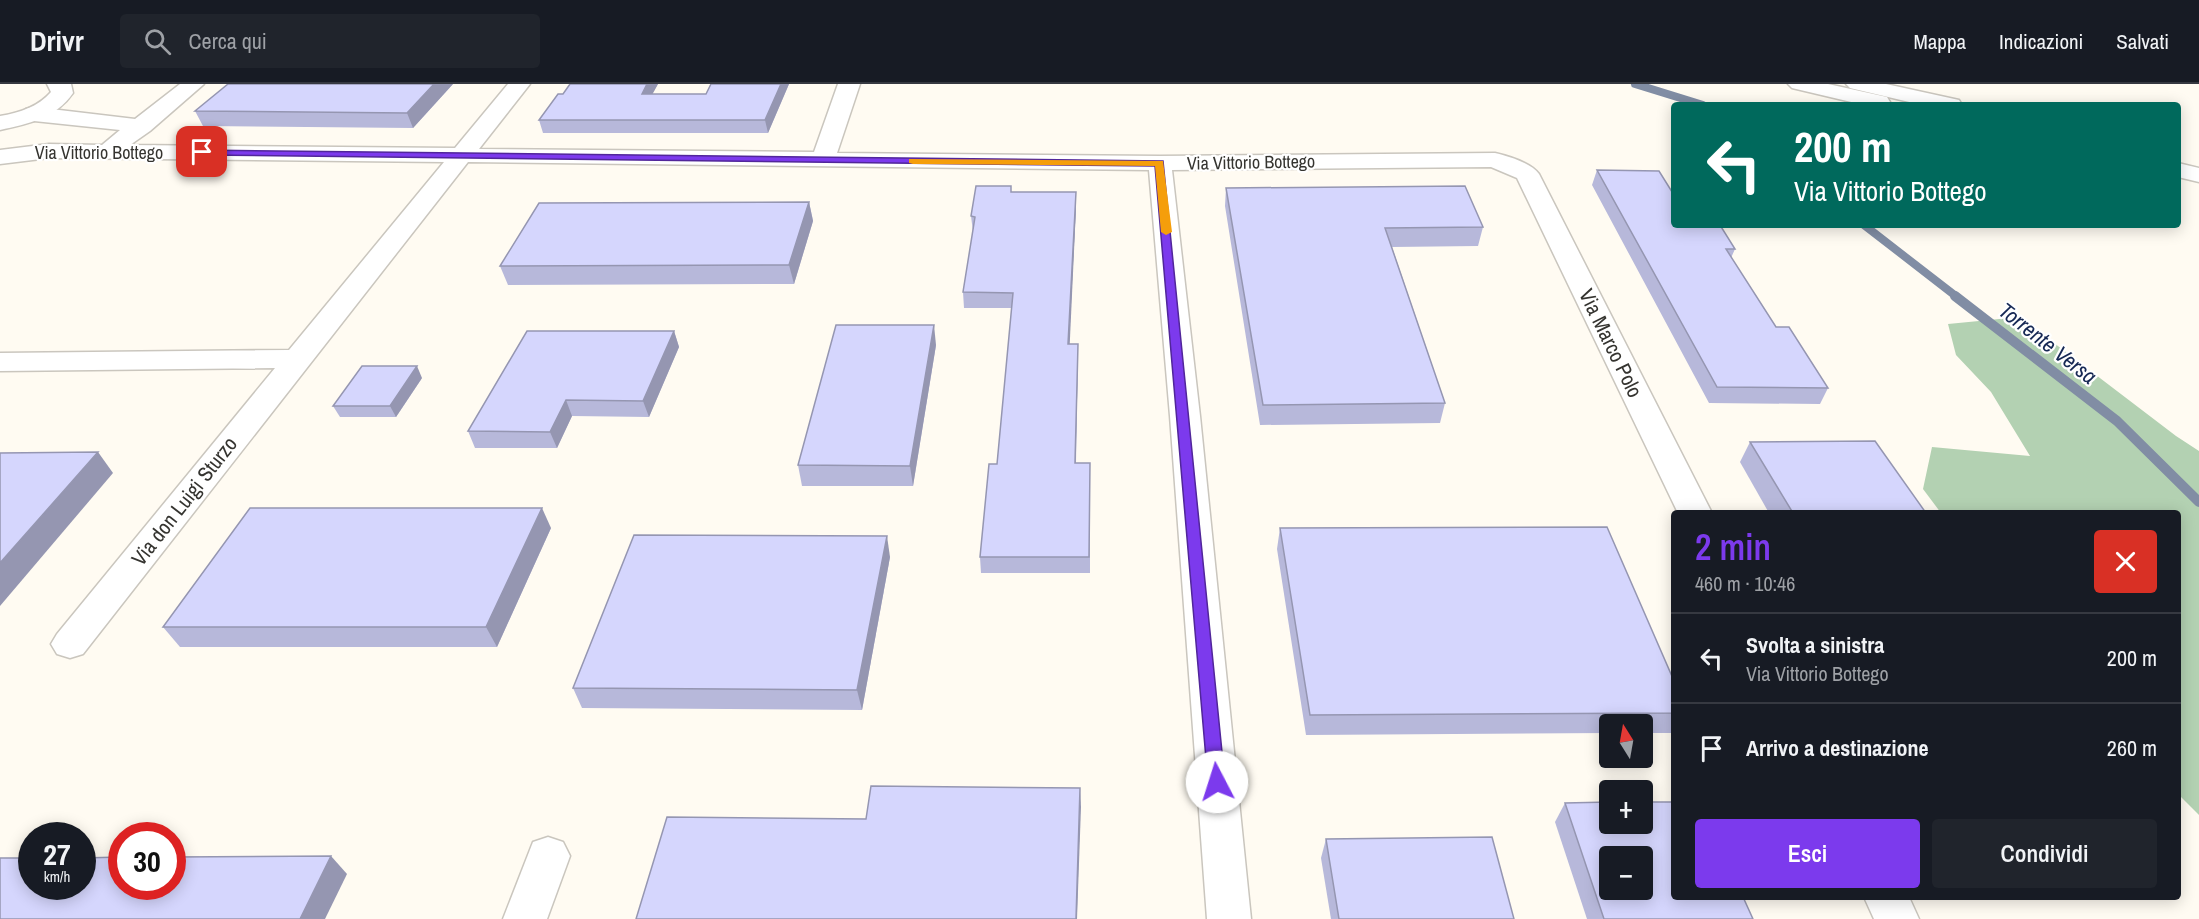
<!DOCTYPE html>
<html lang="it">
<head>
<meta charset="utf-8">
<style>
	body { margin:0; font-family:"Archivo Narrow",sans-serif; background:#20242c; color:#f1f3f6; height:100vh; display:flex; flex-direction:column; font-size:22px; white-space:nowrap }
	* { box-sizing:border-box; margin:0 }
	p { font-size:20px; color:#9ea1a6 }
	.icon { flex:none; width:33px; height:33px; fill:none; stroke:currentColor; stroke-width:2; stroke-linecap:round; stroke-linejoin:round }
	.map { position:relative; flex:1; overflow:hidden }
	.drawer { position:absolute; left:1671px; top:426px; width:510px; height:390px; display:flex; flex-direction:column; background:#171b24; border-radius:6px; box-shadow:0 3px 15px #0003 }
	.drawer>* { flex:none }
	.hud { position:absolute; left:1671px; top:18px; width:510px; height:126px; border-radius:6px; box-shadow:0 3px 15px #0003; background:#00695c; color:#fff; overflow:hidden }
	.needle { width:39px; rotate:349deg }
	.tools { position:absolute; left:1599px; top:630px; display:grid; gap:12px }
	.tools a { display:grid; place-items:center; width:54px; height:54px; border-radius:6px; background:#171b24; box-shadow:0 3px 15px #0003; font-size:30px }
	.speed { position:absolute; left:18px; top:738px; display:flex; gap:12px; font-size:30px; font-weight:700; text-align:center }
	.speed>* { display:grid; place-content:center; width:78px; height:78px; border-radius:50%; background:#171b24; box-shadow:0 3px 15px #0003; line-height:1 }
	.speed small { font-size:15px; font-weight:400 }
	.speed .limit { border:9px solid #d22; background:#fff; color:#111 }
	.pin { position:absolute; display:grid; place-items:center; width:51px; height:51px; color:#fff; margin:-26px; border-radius:12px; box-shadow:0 3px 9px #0006 }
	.me { position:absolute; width:66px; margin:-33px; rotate:355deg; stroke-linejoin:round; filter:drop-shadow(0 0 4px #0008) }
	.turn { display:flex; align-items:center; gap:21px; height:126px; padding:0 24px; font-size:27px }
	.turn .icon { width:78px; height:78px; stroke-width:2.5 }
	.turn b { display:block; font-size:42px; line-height:51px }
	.round { display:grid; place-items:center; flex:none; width:63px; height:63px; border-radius:6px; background:#20242c }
	.headline { display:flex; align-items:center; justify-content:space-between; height:102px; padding:0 24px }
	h1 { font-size:36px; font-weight:600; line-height:45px; color:#7c3aed }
	.action { display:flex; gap:12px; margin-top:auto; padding:12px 24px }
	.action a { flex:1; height:69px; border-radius:6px; background:#7c3aed; color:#fff; font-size:24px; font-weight:600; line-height:69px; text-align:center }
	.action a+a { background:#20242c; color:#f1f3f6 }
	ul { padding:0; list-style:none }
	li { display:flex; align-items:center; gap:18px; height:90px; padding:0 24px; border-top:2px solid #363941 }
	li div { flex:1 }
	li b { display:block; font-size:22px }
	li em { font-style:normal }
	header { display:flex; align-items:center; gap:36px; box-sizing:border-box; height:84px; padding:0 30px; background:#171b24; border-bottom:2px solid #363941 }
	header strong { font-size:28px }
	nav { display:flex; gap:33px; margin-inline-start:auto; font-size:21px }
	.search { width:420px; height:54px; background:#20242c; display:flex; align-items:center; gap:15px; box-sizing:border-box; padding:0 21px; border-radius:6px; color:#9ea1a6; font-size:22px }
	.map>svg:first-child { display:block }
	.forest { fill:#b3d1b2 }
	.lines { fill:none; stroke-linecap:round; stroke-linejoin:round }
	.stream-far1 { stroke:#818da4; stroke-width:8 }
	.stream { stroke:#818da4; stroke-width:10 }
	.minor-casing { stroke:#cac6be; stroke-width:3 }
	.tertiary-casing { stroke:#cac6be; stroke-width:3 }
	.trunk-casing { stroke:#cac6be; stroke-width:3 }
	.minor { fill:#fff; fill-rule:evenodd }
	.tertiary { fill:#fff; fill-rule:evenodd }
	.trunk { fill:#fff; fill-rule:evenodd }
	.wall { fill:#b7b8da }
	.shaded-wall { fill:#9596b1 }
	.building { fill:#d5d6fd; stroke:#9596b1; stroke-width:1.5; fill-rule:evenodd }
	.route { fill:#7c3aed; stroke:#51269a; stroke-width:1.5 }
	.slow { fill:#f59e0b }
	.labels { text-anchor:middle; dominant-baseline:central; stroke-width:4.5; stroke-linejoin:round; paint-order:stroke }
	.far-street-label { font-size:18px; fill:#353430; stroke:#fff }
	.street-label { font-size:21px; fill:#353430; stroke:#fff }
	.water-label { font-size:22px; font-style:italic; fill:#162854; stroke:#fff }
</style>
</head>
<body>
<header>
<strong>Drivr</strong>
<div class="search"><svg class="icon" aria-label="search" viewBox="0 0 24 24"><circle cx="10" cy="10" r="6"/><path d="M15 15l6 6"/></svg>Cerca qui</div>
<nav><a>Mappa</a><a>Indicazioni</a><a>Salvati</a></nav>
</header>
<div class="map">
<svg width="2199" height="835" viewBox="0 0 2199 835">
	<rect width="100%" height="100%" fill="#fffbf2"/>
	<!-- forest -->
	<path class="forest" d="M2020,233L2176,352L2199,367V731L2178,710V429H1941L1923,405L1932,363L2030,372L1991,308L1956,271L1948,240Z"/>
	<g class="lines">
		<!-- stream-far1 -->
		<g class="stream-far1">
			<path d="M1635,0L1703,21"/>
			<path d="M1864,141L1957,213"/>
		</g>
		<!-- stream -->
		<path class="stream" d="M1955,212L2117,337L2199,418"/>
		<!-- minor casing -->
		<g class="minor-casing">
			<g id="minor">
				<path d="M180,0H204L150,47L130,61L455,64L508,0H530L479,65L814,68L838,0H860L837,69L1160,72L1495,69C1508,72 1531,79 1539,90L1712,429H1678L1517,94L1491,83L1172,86L1200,332L1251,835H1207L1170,332L1149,86L468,78L83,570L70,574L57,570L51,560L57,550L275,284L0,287V269L289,266L444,78L49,74L0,80V66L49,60L102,61L120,46L34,37L26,35L23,30L26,25L34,23L135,35Z"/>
				<path d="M548,753L563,758L570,772L547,835H503L533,758Z"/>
				<path d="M1864,813H1909L1919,835H1874Z"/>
			</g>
		</g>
		<!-- tertiary casing -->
		<g class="tertiary-casing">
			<path id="tertiary" d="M47,0H71L73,9C56,34 28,40 0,46V32C19,29 38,23 51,8Z"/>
		</g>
		<!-- trunk casing -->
		<g class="trunk-casing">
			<g id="trunk">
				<path d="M1788,0H1828L1887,13L1890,18L1888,21H1864L1792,4Z"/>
				<path d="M1846,0H1886L1959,16L1962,21H1922L1850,4Z"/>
				<path d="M2178,79L2199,84V98L2178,93Z"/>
			</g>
		</g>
		<!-- minor -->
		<use href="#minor" class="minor"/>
		<!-- tertiary -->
		<use href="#tertiary" class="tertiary"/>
		<!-- trunk -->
		<use href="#trunk" class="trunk"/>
	</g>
	<!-- wall -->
	<g class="wall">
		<path d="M453,0L413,44L203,42L195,27Z"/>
		<path d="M570,0H658L652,10H706L711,0H789L768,49H543L539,36L563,10Z"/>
		<path d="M1597,86L1674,141L1735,165L1731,174L1776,243L1828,304L1820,320L1709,319L1592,101Z"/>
		<path d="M1226,104L1483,143L1478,162L1392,163L1445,319L1440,339L1260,341L1225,122Z"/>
		<path d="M1012,108L1076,124L1069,260H1078L1076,379H1090V489H981L980,473L997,380L1012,224H964L963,208L973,148L971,132Z"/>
		<path d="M809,118L813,137L794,200L508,201L500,182Z"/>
		<path d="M674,247L679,263L649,333L572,332L557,364H475L468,347Z"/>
		<path d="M936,261L913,402H802L798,381Z"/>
		<path d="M422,294L396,333H340L333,322Z"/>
		<path d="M1750,358L1926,429H1769L1740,378Z"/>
		<path d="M551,444L497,563H180L163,543Z"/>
		<path d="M1280,444L1674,597V649H1642V640H1610V649L1306,651L1277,465Z"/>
		<path d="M890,473L862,626L582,624L573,604Z"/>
		<path d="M1565,719L1753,835H1587L1555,738Z"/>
		<path d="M1326,755L1514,835H1331L1321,774Z"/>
	</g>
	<!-- shaded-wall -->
	<g class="shaded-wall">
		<path d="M434,0H453L413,44L407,29Z"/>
		<path d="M647,0H658L646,22L642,10Z"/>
		<path d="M781,0H789L768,49L765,36Z"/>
		<path d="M1076,108V124L1069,276L1068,260Z"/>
		<path d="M809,118L813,137L794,200L789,181Z"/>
		<path d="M934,241L936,261L913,402L910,382Z"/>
		<path d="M674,247L679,263L649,333L643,317Z"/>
		<path d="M1078,260V276L1075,396V379Z"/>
		<path d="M417,282L422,294L396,333L390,322Z"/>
		<path d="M566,316L572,332L557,364L550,348Z"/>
		<path d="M98,368L113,389L0,522V479Z"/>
		<path d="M542,424L551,444L497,563L486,543Z"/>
		<path d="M887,452L890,473L862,626L857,606Z"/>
		<path d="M1080,704L1081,723L1077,835H1076Z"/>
		<path d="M331,772L347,790L325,835H300Z"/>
	</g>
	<!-- building -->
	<g class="building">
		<path d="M228,0H434L407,29L195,27Z"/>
		<path d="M570,0H647L642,10H706L711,0H781L765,36H539L558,10H563Z"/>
		<path d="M1597,86L1659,87L1674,111V141H1720L1735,165H1726L1776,243H1789L1828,304L1717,303Z"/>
		<path d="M976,102H1011V108H1076L1068,260H1078L1075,379H1090L1089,473H980L989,380H997L1013,209L963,208L975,133L971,132Z"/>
		<path d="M1465,102L1483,143L1385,144L1445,319L1263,321L1226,104Z"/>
		<path d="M809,118L789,181L500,182L539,119Z"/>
		<path d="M836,241H934L910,382L798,381Z"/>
		<path d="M527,247H674L643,317L566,316L550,348L468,347Z"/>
		<path d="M362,282H417L390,322H333Z"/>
		<path d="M1875,357L1926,429H1793L1750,358Z"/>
		<path d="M98,368L0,479V369Z"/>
		<path d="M250,424H542L486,543H163Z"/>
		<path d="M1607,443L1674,597V629L1310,631L1280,444Z"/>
		<path d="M634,451L887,452L857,606L573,604Z"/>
		<path d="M871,702L1080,704L1076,835H636L667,733L866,735Z"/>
		<path d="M1610,718V740H1642V718H1674V813H1743L1753,835H1604L1565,719ZM1610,772H1642V806H1610Z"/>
		<path d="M1492,753L1514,835H1339L1326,755Z"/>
		<path d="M331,772L300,835H0V774H32V802H82V774L122,773V802H172V773Z"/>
	</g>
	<!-- route -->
	<path class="route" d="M199,66L1163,77L1225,698L1223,703L1217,705L1211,703L1208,698L1155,82L202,71L198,68Z"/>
	<!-- slow -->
	<path class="slow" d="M909,75L1163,77L1172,148L1166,151L1161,148L1155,82L913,80L909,79Z"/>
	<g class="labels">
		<!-- far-street labels -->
		<g class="far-street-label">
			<text x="99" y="68">Via Vittorio Bottego</text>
			<text transform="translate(1251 78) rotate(-1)">Via Vittorio Bottego</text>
		</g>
		<!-- street labels -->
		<g class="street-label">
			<text transform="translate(1611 259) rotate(64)">Via Marco Polo</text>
			<text transform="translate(184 417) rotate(-52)">Via don Luigi Sturzo</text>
		</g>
		<!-- water labels -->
		<g class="water-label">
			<text transform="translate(2048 259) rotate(38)">Torrente Versa</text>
		</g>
	</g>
</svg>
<div class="tools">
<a><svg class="needle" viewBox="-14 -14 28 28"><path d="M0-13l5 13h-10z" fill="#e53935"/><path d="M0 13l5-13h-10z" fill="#9ea1a6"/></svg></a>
<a>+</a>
<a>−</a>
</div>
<div class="speed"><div>27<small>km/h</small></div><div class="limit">30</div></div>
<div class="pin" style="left:202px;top:68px;background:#d93025"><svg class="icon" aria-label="arrive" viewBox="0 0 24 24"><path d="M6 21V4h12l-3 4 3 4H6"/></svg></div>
<svg class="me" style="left:1217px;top:698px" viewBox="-20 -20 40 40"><circle r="19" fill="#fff"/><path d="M0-13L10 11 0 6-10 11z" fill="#7c3aed"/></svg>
<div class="hud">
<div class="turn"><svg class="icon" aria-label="left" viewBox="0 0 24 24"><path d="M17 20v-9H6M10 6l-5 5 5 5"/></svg><div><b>200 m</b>Via Vittorio Bottego</div></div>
</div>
<section class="drawer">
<div class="headline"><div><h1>2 min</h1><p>460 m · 10:46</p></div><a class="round" style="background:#d93025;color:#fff"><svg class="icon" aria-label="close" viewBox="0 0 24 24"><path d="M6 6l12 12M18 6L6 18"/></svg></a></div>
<ul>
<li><svg class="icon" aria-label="left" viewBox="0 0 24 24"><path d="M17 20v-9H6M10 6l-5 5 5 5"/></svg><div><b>Svolta a sinistra</b><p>Via Vittorio Bottego</p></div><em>200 m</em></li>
<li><svg class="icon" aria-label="arrive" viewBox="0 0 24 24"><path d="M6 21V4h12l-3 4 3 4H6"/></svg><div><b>Arrivo a destinazione</b></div><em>260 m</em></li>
</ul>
<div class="action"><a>Esci</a><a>Condividi</a></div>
</section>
</div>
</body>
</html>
